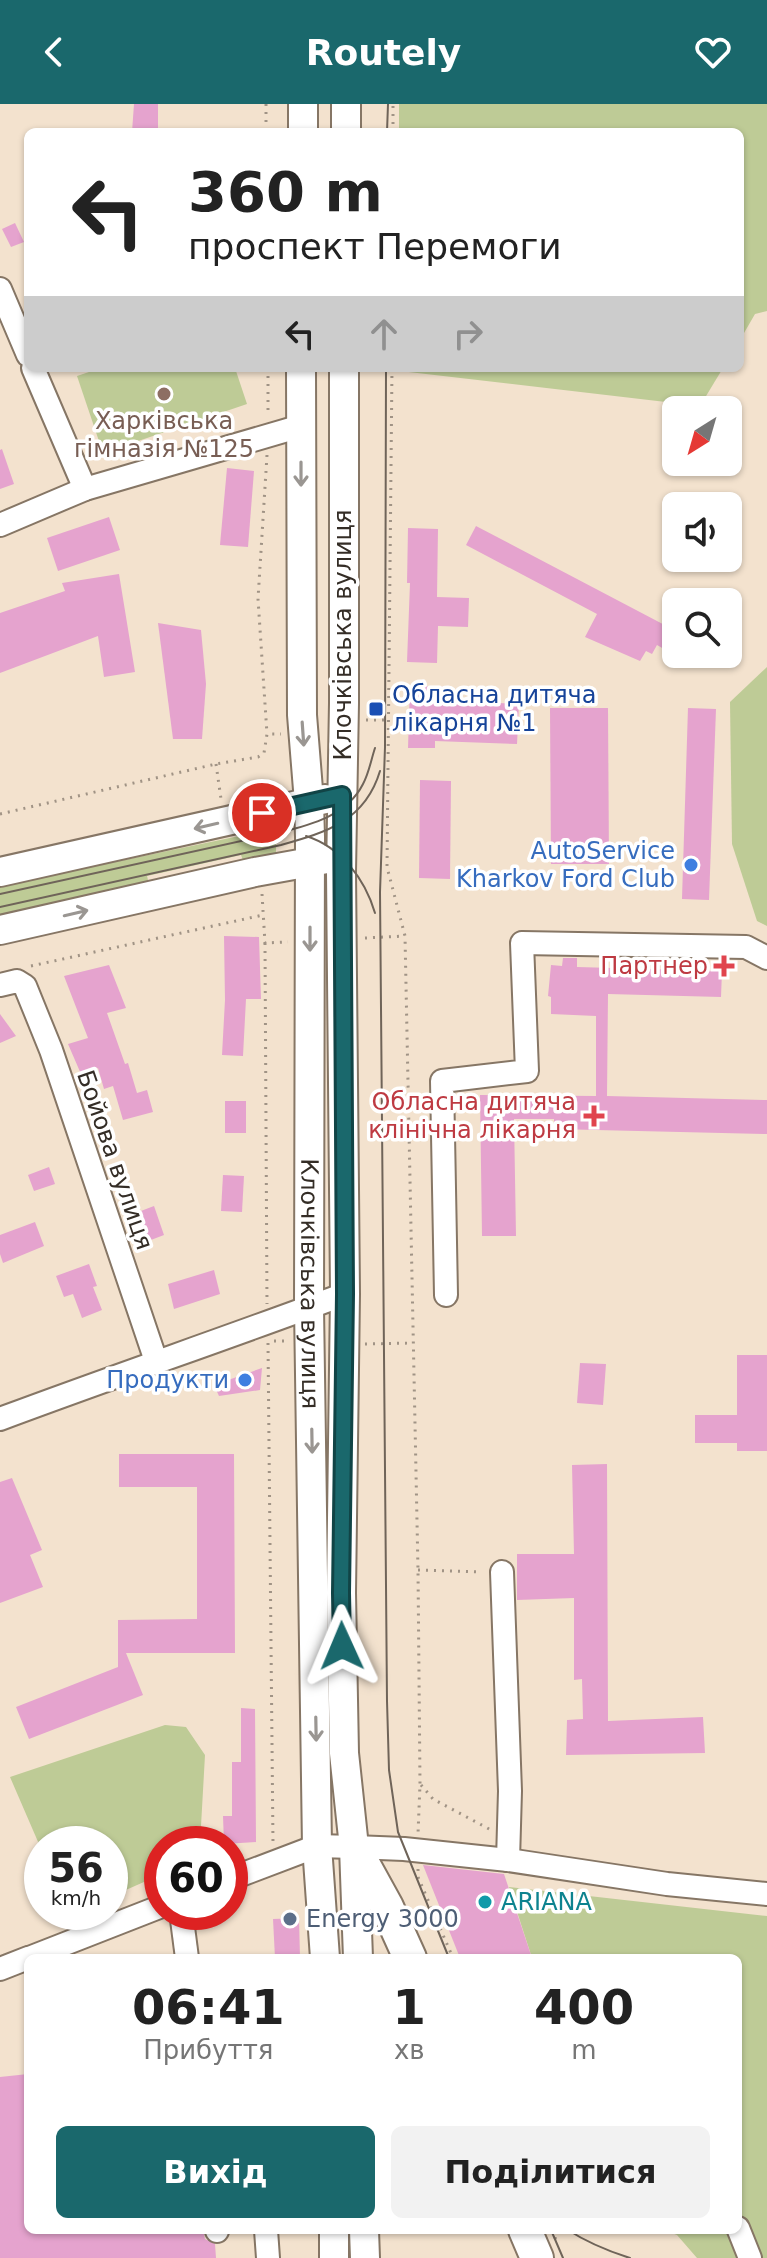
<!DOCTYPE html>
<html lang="uk">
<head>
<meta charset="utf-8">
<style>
	body { margin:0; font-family:"DejaVu Sans",sans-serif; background:#f2f2f2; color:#222; height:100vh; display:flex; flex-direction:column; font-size:30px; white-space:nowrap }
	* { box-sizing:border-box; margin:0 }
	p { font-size:26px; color:#767676 }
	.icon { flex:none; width:44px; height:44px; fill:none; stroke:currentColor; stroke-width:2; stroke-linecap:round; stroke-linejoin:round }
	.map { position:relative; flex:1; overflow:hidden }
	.drawer { position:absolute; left:24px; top:1850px; width:718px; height:280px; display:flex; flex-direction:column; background:#fff; border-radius:12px; box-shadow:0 2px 6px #0004 }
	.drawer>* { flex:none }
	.top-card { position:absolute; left:24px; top:24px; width:720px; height:244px; border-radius:12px; box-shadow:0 2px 6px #0004; background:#fff; color:#222; overflow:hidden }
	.needle { width:52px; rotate:217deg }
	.tools { position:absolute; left:662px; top:292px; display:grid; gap:16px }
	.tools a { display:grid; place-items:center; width:80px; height:80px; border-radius:12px; background:#fff; box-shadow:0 2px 6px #0004; font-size:40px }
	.speed { position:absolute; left:24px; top:1722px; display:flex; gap:16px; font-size:40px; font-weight:700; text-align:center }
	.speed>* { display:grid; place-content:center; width:104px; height:104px; border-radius:50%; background:#fff; box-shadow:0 2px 6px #0004; line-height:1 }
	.speed small { font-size:20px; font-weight:400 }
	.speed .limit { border:12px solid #d22; background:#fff; color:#111 }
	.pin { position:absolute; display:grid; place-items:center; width:68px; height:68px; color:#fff; margin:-34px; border:4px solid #fff; border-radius:50%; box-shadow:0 2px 8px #0007 }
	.me { position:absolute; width:88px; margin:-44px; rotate:359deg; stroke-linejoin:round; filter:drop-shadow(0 0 6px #0008) }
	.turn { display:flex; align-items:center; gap:28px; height:168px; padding:0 32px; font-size:36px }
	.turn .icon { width:104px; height:104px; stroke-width:2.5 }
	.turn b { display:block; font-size:56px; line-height:68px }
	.lanes { display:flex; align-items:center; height:76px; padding:0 32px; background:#0003; justify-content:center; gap:40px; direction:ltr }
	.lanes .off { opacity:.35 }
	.eta { display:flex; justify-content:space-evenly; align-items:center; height:136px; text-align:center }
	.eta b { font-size:48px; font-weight:600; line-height:56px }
	.button { display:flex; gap:16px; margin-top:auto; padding:16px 32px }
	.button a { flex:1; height:92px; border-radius:12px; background:#1a686c; color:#fff; font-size:32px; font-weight:600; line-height:92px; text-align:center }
	.button a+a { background:#f2f2f2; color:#222 }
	header { display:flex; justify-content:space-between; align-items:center; height:104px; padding:0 32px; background:#1a686c; color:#fff; font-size:36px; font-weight:600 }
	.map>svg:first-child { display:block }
	.green { fill:#becb96 }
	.building { fill:#e5a3ce }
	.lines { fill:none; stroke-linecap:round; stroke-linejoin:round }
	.minor-casing { stroke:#867665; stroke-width:26 }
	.major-casing { stroke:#867665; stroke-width:32 }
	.highway-casing { stroke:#867665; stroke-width:36 }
	.path { stroke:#a09385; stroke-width:3; stroke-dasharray:2 6; stroke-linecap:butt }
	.minor { stroke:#fff; stroke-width:22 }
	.major { stroke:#fff; stroke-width:28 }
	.highway { stroke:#fff; stroke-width:32 }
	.tram { stroke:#6f6459; stroke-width:2 }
	.oneway { stroke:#9a9692 }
	.route-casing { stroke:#114446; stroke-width:20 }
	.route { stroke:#1a686c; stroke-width:14 }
	.education-dot { fill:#8d6e63; stroke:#fff; stroke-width:3 }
	.transit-dot { fill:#1a4fb4; stroke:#fff; stroke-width:3 }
	.shop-dot { fill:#3f7fe0; stroke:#fff; stroke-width:3 }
	.health-dot { fill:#e0444e; stroke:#fff; stroke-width:3 }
	.culture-dot { fill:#0f9aa8; stroke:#fff; stroke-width:3 }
	.service-dot { fill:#5c6f8a; stroke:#fff; stroke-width:3 }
	.labels { text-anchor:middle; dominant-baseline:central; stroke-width:7; stroke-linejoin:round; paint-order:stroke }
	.education-label { font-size:24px; fill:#785e54; stroke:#fff }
	.street-label { font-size:24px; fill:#342d26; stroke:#fff }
	.transit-label { font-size:24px; fill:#164399; stroke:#fff; text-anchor:start }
	.shop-label { font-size:24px; fill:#366cbe; stroke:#fff; text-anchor:end }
	.health-label { font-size:24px; fill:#be3a42; stroke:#fff; text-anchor:end }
	.culture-label { font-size:24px; fill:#0d838f; stroke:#fff; text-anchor:start }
	.service-label { font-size:24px; fill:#4e5e75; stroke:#fff; text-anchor:start }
</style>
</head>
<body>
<header><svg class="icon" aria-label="back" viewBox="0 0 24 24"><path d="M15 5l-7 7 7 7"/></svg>Routely<svg class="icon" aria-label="heart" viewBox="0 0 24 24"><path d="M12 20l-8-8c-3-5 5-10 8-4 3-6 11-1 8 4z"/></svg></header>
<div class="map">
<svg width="767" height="2154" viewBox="0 0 767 2154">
	<rect width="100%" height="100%" fill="#f3e2ce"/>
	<!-- green -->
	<g class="green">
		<path d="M399,0H767V207L755,210L740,236V28H399Z"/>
		<path d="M101,264H235L247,300L103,349L77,272Z"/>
		<path d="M400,264H723L700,302L400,267Z"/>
		<path d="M767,563V822L757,817L732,740L730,598Z"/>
		<path d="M263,727L270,728L276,738V749L271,754L244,759L241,751L147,772L149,780L0,814V782Z"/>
		<path d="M165,1621L186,1623L205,1651L200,1740H162V1770L110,1793V1740H42V1747L10,1673Z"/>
		<path d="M509,1783L767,1812V2154H697L677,2131L664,2126H738V1854H532Z"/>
	</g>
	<!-- building -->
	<g class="building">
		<path d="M134,0H158V28H132Z"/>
		<path d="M15,119L24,138L11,143L2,125Z"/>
		<path d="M2,345L14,380L0,385V346Z"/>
		<path d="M227,364L254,367L248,443L220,441Z"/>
		<path d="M109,413L120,446L58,467L47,434Z"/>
		<path d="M476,422L676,527V552L657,541L652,550L646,547L640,557L585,533L597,510L466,441Z"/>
		<path d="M408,424L438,425L437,493L469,494L468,523L438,522L437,559L407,558L410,479H407Z"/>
		<path d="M119,470L135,568L104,573L98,532L0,569V509L65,487L62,479Z"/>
		<path d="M158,519L201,526L206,580L202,635H173Z"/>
		<path d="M410,582L450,583L449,597L519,600L517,640L435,637V644H408Z"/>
		<path d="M550,604H608L609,760H551Z"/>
		<path d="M688,604L716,605L709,796L682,795Z"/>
		<path d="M420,676L451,677L450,775L419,774Z"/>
		<path d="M224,832L259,833L261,895H246L243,952L222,951L225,896Z"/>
		<path d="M563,854H577V863L722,867L721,893L608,890L607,992L767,996V1030L554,1025V1015H514L516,1132H482L480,991L596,992V912L551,910V893L548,892L551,861L562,862Z"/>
		<path d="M109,861L126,904L107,909L125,960L128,959L137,989L147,986L153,1008L123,1016L113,982L104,985L98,964L81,970L68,940L88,934L64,872Z"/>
		<path d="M0,910L16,932L0,939Z"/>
		<rect x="225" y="997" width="21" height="32"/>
		<path d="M49,1063L55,1080L34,1087L28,1071Z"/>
		<path d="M223,1071L244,1072L242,1108L221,1107Z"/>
		<path d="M154,1102L164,1131L143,1139L133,1110Z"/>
		<path d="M35,1118L44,1142L3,1159L0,1150V1131Z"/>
		<path d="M89,1160L97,1182L93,1183L102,1206L82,1214L73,1190L64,1193L56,1172Z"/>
		<path d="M214,1166L220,1190L174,1205L168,1180Z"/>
		<path d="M737,1251H767V1347H737V1339H695V1311H737Z"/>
		<path d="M580,1259L606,1260L603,1301L577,1299Z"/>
		<path d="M262,1264L260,1286L219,1292L214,1281Z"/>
		<path d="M119,1350H234L235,1549H126L143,1591L29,1635L16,1603L118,1563V1516L197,1515V1383H119Z"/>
		<path d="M607,1360L608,1617L703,1613L705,1649L566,1651L567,1616L583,1615L582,1575L574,1576V1494L517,1496V1450H574L572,1361Z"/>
		<path d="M12,1374L42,1446L30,1451L43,1483L0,1499V1378Z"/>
		<path d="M241,1604L255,1605L256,1738L224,1740L223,1712H232V1658H241Z"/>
		<path d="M423,1761L504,1770L532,1854H460Z"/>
		<path d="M299,1814L300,1854H275L273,1815Z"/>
		<path d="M28,1970V2126H203L205,2135L215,2140L216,2154H0V1973Z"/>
	</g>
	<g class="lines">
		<!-- minor casing -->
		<g class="minor-casing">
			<g id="minor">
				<path d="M0,185L28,251"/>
				<path d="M33,264L85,385"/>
				<path d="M0,421L85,385L301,322"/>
				<path d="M0,881L17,877L25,882L51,946L156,1257"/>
				<path d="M446,1191L442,977L527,967L522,839L746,843L767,854"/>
				<path d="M0,1315C115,1272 230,1233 345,1190"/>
				<path d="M502,1468L510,1687L508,1756"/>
				<path d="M230,1775L317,1742L354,1743L404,1745L508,1756L667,1780L767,1790"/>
				<path d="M181,1808L187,1854"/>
				<path d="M29,1854L162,1802"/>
				<path d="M0,1865L28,1854"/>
				<path d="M738,2124L750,2154"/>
				<path d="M217,2126V2127"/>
				<path d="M266,2126L268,2154"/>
			</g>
		</g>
		<!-- major casing -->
		<g class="major-casing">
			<g id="major">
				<path d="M303,28V0"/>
				<path d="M346,28V0"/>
				<path id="s1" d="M301,264L302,611L309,698L310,733L309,1203L317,1742L325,1854"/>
				<path d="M344,264V599L341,768L345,1190L341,1489L344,1649L354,1743L358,1854"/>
				<path d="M0,768L325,695"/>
				<path d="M0,826L255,768L327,755"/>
				<path d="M334,2126V2154"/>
				<path d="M364,2126L365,2154"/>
			</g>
		</g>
		<!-- highway casing -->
		<g class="highway-casing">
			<g id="highway">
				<path d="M354,1743L387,1803L410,1854"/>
				<path d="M525,2126L537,2154"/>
			</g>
		</g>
		<!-- path -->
		<g class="path">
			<path d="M266,0V28"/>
			<path d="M393,28V0"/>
			<path d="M268,264V311"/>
			<path d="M392,264L387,763L405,832L418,1466L420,1680L418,1730"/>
			<path d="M267,351L258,495L267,630"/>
			<path d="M366,616H389"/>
			<path d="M216,660L221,695"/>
			<path d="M0,710L216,660L258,653L264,649L267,630H281"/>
			<path d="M262,790L265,839L288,838"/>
			<path d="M365,834L405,832"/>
			<path d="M265,839L267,1200"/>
			<path d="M31,862L263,811"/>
			<path d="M274,1237H290"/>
			<path d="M268,1239L273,1740"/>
			<path d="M365,1240L413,1239"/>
			<path d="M418,1466L482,1468"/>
			<path d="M421,1681L433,1695L491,1726"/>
			<path d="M418,1765V1773L453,1854"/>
			<path d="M555,2135L558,2126"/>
		</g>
		<!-- minor -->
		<use href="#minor" class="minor"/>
		<!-- major -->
		<use href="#major" class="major"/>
		<!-- highway -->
		<use href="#highway" class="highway"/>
		<!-- tram -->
		<g class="tram">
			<path d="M387,28L388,0"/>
			<path d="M386,264L385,643L380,788L387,1597L389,1666L398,1728L449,1854"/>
			<path d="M306,732C341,743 365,775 375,809"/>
			<path d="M0,790L278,729C310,721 347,712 363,680C369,669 371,656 375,644"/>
			<path d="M0,803L281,741C327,728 365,717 380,667"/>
			<path d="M551,2126L563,2154"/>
			<path d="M568,2126C588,2139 608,2147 630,2154"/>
		</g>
	</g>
	<!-- one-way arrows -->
	<defs><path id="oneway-shaft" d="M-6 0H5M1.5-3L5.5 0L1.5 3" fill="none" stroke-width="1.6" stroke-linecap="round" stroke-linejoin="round" transform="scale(2)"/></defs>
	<g class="oneway">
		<use href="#oneway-shaft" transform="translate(301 370) rotate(90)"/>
		<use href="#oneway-shaft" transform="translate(303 630) rotate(86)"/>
		<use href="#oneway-shaft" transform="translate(206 722) rotate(167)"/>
		<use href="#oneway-shaft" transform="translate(76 809) rotate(-13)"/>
		<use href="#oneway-shaft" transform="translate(310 835) rotate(90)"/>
		<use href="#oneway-shaft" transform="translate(312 1337) rotate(89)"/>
		<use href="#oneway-shaft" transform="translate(316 1625) rotate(89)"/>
	</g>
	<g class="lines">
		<!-- route casing -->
		<g class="route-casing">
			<path id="route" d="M262,709L342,691L345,1190L341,1489L342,1542"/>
		</g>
		<!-- route -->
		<use href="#route" class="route"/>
	</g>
	<!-- markers -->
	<circle class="education-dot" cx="164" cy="290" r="8"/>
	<rect class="transit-dot" x="368" y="597" width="16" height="16" rx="4"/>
	<g class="shop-dot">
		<circle cx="691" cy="761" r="8"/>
		<circle cx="245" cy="1276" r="8"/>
	</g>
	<g class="health-dot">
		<path d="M720 850h8v8h8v8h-8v8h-8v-8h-8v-8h8z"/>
		<path d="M590 1000h8v8h8v8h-8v8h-8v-8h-8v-8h8z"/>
	</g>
	<circle class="culture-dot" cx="485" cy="1798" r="8"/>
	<circle class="service-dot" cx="290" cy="1815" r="8"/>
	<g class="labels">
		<!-- education labels -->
		<g class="education-label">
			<text x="164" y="317">Харківська<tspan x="164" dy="28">гімназія №125</tspan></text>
		</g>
		<!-- street labels -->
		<g class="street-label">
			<text transform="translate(343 531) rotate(-90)">Клочківська вулиця</text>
			<text transform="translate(115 1056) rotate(71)">Бойова вулиця</text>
			<text stroke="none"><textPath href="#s1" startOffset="916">Клочківська вулиця</textPath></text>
		</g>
		<!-- transit labels -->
		<g class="transit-label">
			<text x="392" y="591">Обласна дитяча<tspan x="392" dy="28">лікарня №1</tspan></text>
		</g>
		<!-- shop labels -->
		<g class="shop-label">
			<text x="675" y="747">AutoService<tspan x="675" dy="28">Kharkov Ford Club</tspan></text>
			<text x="229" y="1276">Продукти</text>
		</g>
		<!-- health labels -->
		<g class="health-label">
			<text x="708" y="862">Партнер</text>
			<text x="576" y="998">Обласна дитяча<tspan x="576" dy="28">клінічна лікарня</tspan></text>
		</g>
		<!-- culture labels -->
		<g class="culture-label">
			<text x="501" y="1798">ARIANA</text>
		</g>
		<!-- service labels -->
		<g class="service-label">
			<text x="306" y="1815">Energy 3000</text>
		</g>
	</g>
</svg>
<div class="tools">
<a><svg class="needle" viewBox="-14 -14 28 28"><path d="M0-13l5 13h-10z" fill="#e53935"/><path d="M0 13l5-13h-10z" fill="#767676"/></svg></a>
<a><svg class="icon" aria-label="sound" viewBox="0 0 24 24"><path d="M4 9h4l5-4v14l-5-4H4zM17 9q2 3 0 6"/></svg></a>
<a><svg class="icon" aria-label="search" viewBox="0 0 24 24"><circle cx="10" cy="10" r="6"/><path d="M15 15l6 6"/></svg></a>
</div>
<div class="speed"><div>56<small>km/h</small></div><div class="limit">60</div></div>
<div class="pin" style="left:262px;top:709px;background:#d93025"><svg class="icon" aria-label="arrive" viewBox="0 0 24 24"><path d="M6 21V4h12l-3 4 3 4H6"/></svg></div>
<svg class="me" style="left:342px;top:1542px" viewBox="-20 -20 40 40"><path d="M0-17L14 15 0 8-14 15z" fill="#1a686c" stroke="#fff" stroke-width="4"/></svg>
<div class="top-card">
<div class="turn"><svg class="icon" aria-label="left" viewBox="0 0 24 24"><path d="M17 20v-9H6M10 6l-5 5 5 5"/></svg><div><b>360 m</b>проспект Перемоги</div></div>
<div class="lanes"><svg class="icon" aria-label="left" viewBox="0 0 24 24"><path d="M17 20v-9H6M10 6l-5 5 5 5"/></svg><svg class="icon off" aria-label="ahead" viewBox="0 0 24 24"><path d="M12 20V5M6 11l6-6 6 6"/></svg><svg class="icon off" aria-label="right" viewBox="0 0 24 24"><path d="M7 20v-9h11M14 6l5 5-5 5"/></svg></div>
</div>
<section class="drawer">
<div class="eta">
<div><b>06:41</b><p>Прибуття</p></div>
<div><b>1</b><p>хв</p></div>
<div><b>400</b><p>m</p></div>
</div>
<div class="button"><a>Вихід</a><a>Поділитися</a></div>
</section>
</div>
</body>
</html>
